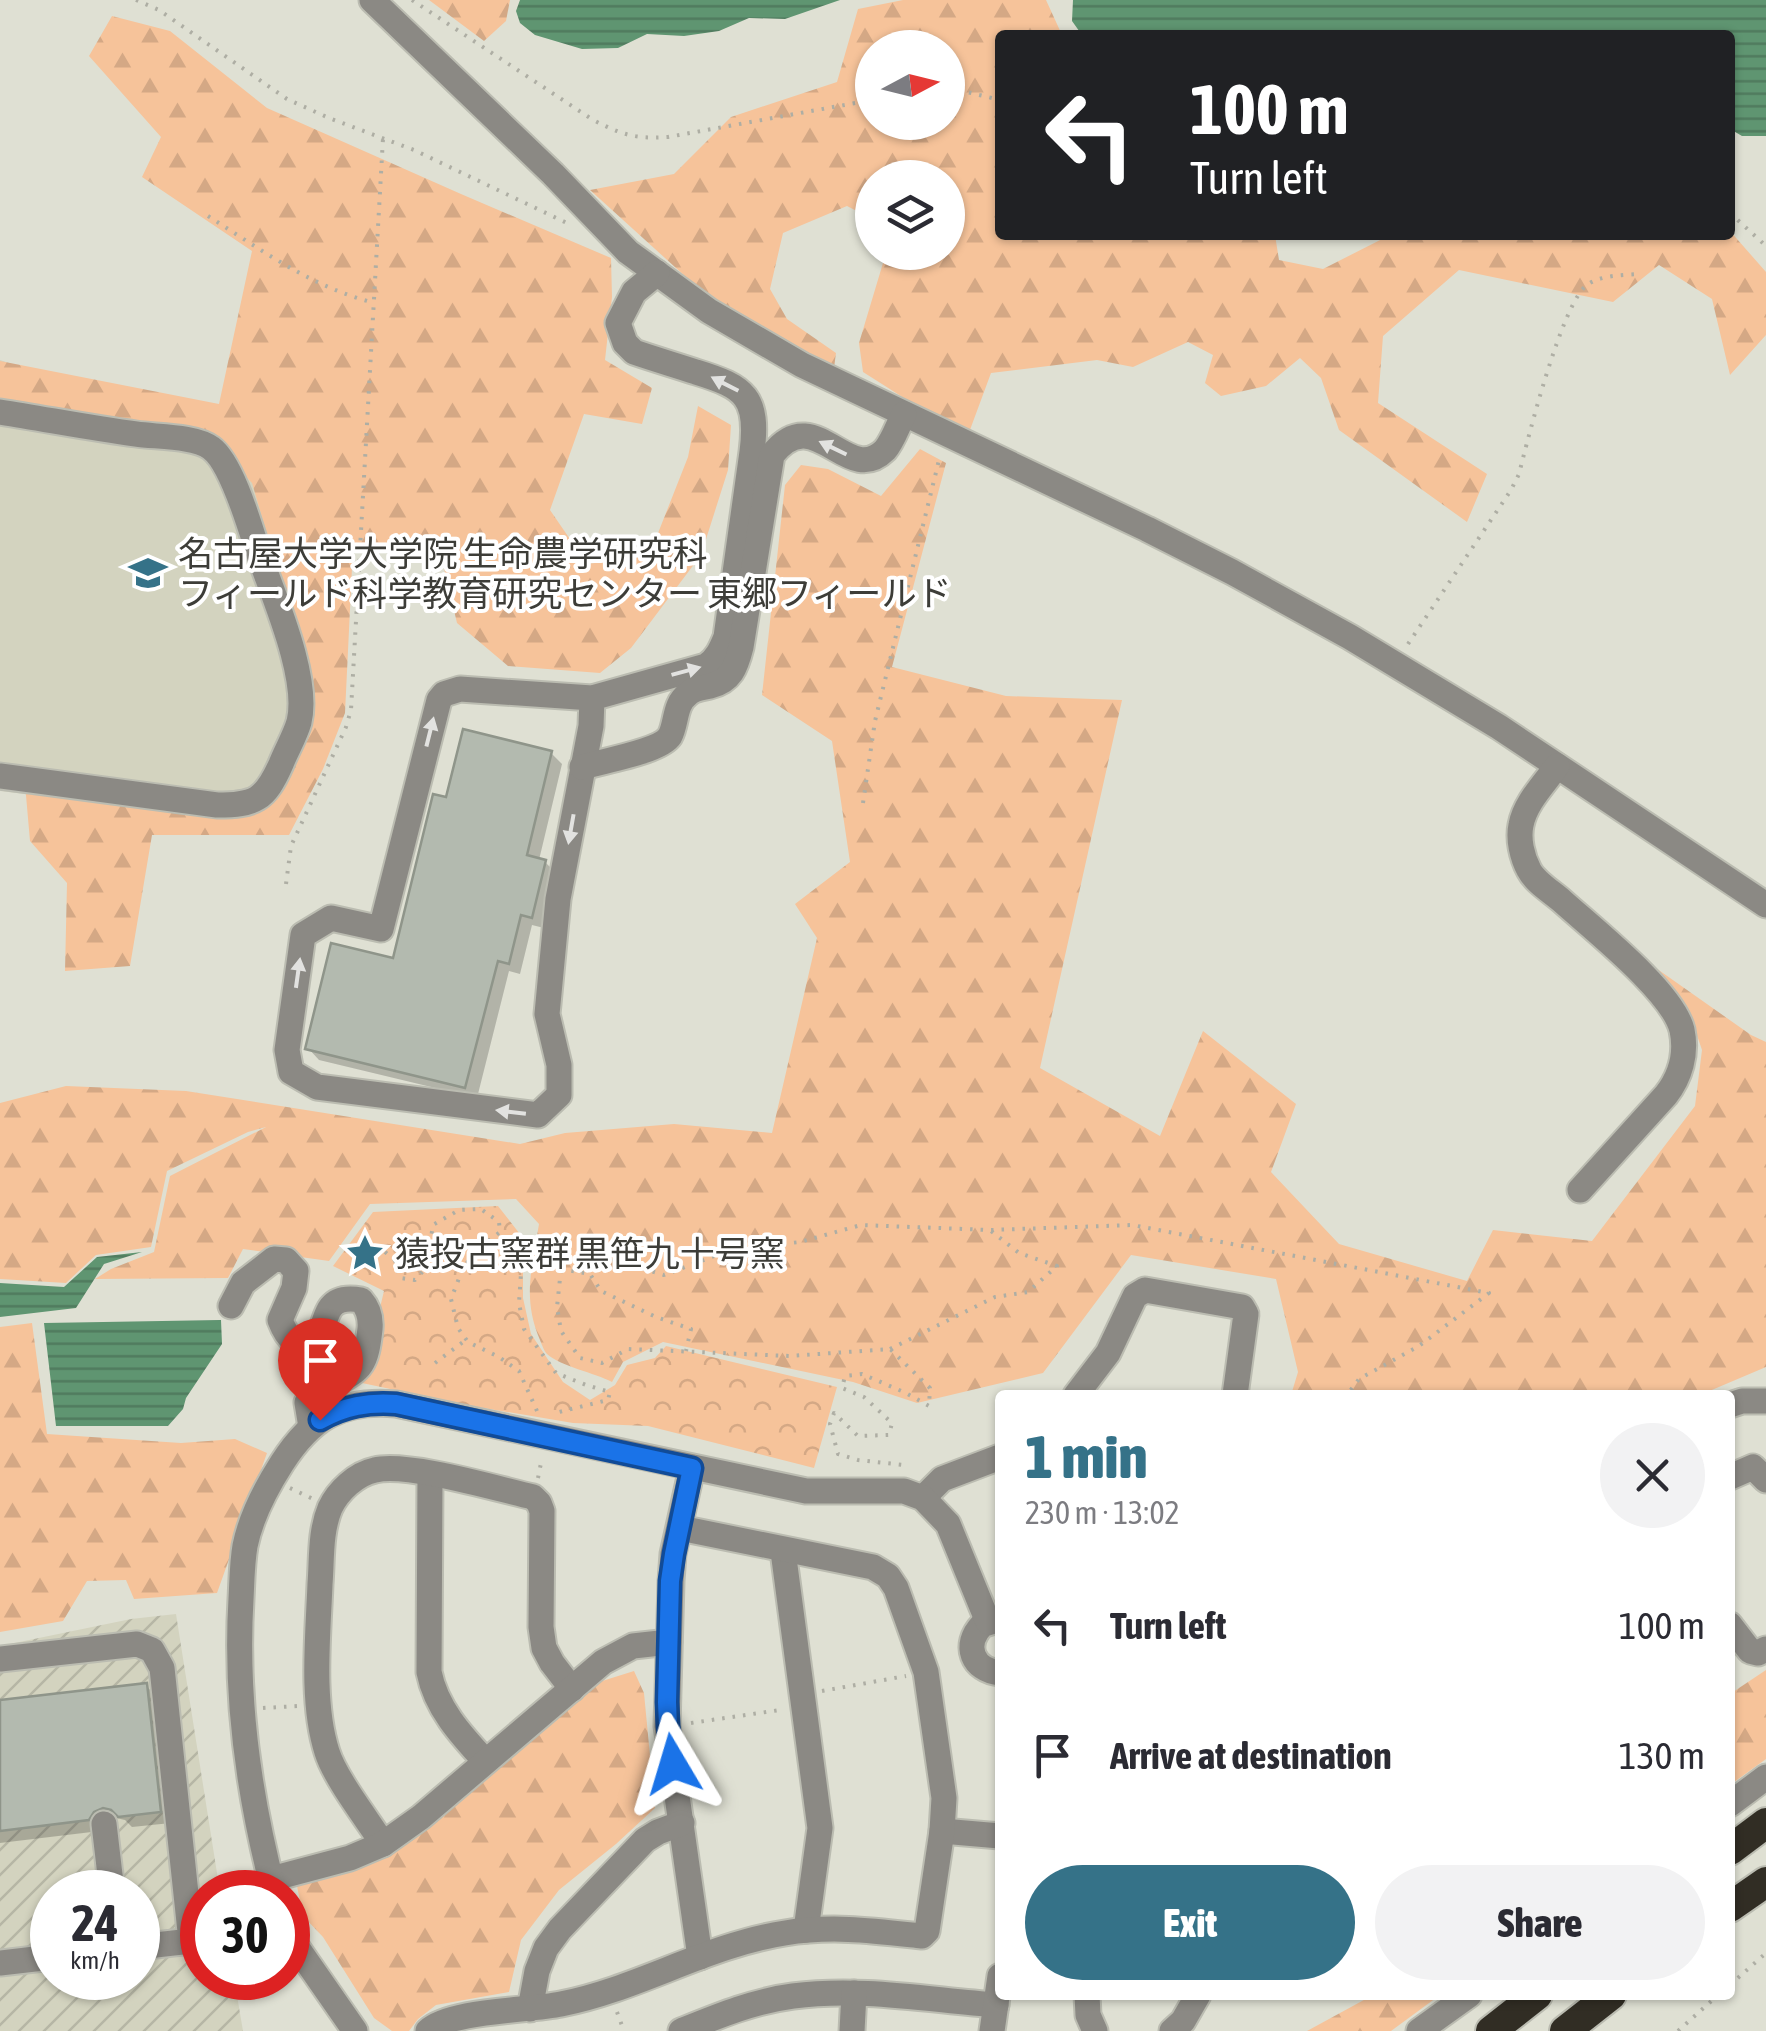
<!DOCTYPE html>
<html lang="en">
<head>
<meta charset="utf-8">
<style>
	body { margin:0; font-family:"Asap Condensed","Noto Sans JP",sans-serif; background:#f2f2f3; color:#2b2b33; height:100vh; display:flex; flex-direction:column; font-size:38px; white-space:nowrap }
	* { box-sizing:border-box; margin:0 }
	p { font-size:32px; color:#7c7c81 }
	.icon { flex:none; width:55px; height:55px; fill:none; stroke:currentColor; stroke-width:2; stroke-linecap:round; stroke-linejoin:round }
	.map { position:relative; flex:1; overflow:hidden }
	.details { position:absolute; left:995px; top:1390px; width:740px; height:610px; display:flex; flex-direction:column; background:#fff; border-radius:10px; box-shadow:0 2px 8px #0004 }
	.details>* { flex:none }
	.top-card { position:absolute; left:995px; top:30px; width:740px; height:210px; border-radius:10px; box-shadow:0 2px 8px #0004; background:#202124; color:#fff; overflow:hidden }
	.needle { width:65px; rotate:83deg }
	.buttons { position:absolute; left:855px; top:30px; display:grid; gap:20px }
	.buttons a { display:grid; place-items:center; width:110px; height:110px; border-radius:50%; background:#fff; box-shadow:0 2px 8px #0004; font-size:50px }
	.speed { position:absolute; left:30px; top:1870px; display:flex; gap:20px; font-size:50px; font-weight:700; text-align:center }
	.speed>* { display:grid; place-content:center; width:130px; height:130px; border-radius:50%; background:#fff; box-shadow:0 2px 8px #0004; line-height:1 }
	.speed small { font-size:25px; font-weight:400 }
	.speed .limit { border:15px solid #d22; background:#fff; color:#111 }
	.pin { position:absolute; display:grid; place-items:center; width:85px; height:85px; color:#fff; margin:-102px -42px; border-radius:50% 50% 50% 0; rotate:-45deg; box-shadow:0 0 10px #0007 }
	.pin .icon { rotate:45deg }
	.me { position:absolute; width:110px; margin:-55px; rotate:353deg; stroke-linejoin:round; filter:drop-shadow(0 0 8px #0008) }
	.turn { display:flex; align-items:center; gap:35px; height:210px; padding:0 30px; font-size:45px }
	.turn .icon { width:130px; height:130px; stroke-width:2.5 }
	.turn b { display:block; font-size:70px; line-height:85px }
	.round { display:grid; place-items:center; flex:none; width:105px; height:105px; border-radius:52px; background:#f2f2f3 }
	.overview { display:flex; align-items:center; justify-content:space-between; height:170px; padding:0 30px }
	h1 { font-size:60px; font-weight:800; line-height:75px; color:#357288 }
	.button { display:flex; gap:20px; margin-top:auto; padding:20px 30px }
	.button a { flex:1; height:115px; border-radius:60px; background:#357288; color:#fff; font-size:40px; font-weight:800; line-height:115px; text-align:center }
	.button a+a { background:#f2f2f3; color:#2b2b33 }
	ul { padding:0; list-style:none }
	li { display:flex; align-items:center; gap:30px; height:130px; padding:0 30px }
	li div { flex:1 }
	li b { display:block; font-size:38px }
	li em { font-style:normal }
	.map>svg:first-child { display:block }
	.built { fill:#d3d3bf }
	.industrial { fill:url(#industrial-furrows); fill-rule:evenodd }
	.forest { fill:url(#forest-firs); fill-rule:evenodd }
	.park { fill:url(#park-crowns) }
	.water { fill:url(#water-rules) }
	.shadow { fill:#0003 }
	.building { fill:#b3baaf; stroke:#8f958a; stroke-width:2.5 }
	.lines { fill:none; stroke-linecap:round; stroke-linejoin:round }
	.minor-casing { stroke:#bbbcb1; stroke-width:29 }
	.highway-casing { stroke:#bbbcb1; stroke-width:34 }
	.path { stroke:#aeaea4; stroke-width:4; stroke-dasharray:2.5 8; stroke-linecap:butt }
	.minor { stroke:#8b8984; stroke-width:25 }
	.highway { stroke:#312d24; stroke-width:30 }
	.oneway { fill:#e2e2e0 }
	.route-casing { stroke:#114b97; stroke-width:25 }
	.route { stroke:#1a73e8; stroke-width:18 }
	.labels { text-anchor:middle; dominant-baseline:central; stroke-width:8; stroke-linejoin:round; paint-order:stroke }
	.poi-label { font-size:35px; fill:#3d3d38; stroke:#fff; text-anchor:start }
</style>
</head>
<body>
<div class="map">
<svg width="1766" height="2031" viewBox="0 0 1766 2031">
	<defs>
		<pattern id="industrial-furrows" width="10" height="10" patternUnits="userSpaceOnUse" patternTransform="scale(2.5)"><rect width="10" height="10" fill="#d3d3bf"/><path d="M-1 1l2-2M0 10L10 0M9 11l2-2" fill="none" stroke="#b6b6a5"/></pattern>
		<pattern id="forest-firs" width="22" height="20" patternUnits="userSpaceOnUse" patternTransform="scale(2.5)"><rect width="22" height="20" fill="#f6c39a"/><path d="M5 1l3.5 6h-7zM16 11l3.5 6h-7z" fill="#d4a885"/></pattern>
		<pattern id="park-crowns" width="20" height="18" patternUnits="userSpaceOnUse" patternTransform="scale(2.5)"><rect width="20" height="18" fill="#f6c39a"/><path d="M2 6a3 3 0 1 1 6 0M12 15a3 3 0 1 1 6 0" fill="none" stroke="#d4a885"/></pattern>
		<pattern id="water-rules" width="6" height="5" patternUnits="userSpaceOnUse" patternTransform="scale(2.5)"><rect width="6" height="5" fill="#5f9571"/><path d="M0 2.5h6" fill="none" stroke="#507b5e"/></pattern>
	</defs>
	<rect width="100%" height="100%" fill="#dfe0d3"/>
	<!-- built -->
	<path class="built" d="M0,360L262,448L328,697L306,764L241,821L0,791Z"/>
	<!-- industrial -->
	<path class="industrial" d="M176,1614L220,1892H202V1978H234L243,2031H0V1646L131,1619ZM52,1892H138V1978H52Z"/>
	<!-- forest -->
	<g class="forest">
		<path d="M429,0H510L506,21L484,41Z"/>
		<path d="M903,0H1046L1062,35H1000V235H1275L1279,260L1323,269L1390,235H1730V231L1766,272V335L1730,375L1712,299L1659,265L1613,302L1459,270L1383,336L1378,403L1487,474L1467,522L1339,430L1321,378L1300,358L1266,386L1221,396L1205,383L1213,355L1188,342L1133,367L1097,360L991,373L967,438L863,372L859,343L886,253L948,252V178H872V219L847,206L783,233L770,289L787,319L836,353L834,368L791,353L687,278L590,190L674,174L731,117L837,82L858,9ZM872,48H948V122H872Z"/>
		<path d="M112,16L170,31L267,108L461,194L611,258L612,297L605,360L652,388L642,424L584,414L550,510L587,564L649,556L688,457L698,406L731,425L728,470L701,555L631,648L600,673L508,666L457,623L441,556L353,547L345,713L323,769L289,835H152L130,966L65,971L67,883L30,841L25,784L247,809L299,754L311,724L313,684L282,585L252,483L198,427L111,425L0,411V361L219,404L252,251L142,177L161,137L89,56Z"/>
		<path d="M920,449L946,463L892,667L1006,696L1122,700L1040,1068L1160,1136L1203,1031L1296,1104L1271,1172L1339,1244L1467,1281L1493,1230L1592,1241L1695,1106L1702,1050L1687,1006L1626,947L1751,1035L1766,1042V1367L1700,1395H1291L1298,1372L1276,1279L1131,1255L1043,1373L917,1403L853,1382L663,1342L623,1362L612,1382C595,1373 560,1366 547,1354C544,1351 542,1345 540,1340C522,1298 532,1268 539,1224L516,1199L370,1204L329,1261L243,1249L228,1278L95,1279L111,1269L154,1252L170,1176L266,1127L248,1132L167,1171L151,1247L96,1255L66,1283L0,1279V1103L66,1086L186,1091L520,1144L565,1133L674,1124L772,1133L817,938L795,904L850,862L832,741L762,695L785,485L801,465L828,469L881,496Z"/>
		<path d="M32,1323L47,1434L181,1443L235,1439L267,1453L217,1593L134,1599L126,1580L87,1581L63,1621L0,1632V1327Z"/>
		<path d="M1766,1670V1759L1730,1785V1694Z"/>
		<path d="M634,1671L644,1693L655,1808L616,1844L559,1890L521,1940L509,1992L436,2005L418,2019L409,2031H392L374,2018L323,1937L303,1916L297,1886L385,1858L599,1682Z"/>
		<path d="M1373,1995H1440L1391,2031H1307Z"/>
	</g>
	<!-- park -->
	<path class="park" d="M498,1206L523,1238V1298L531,1334L563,1382L590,1400L615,1385L627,1365L655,1358L666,1346L837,1387L814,1468L648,1426L573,1423L466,1405L362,1383L384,1291L333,1266L373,1212Z"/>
	<!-- water -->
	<g class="water">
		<path d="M520,0H840L785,19L749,18L719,31L684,36L647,34L618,48L582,49L535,35L520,23L516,11Z"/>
		<path d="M1073,0H1766V136H1742L1730,129V35H1082L1072,21Z"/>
		<path d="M142,1252L104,1264L76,1308L0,1317V1283L64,1287L97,1257Z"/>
		<path d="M221,1320L222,1344L186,1398L183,1409L168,1426H56L44,1323Z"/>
	</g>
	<!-- shadow -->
	<g class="shadow">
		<path d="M551,753L562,764L539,860L545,862L557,874L544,928L532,925L520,974L509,971L477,1098L319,1060L308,1048L395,961L448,800Z"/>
		<path d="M146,1686L158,1697L171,1823L132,1827L125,1820L116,1818L105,1823L100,1831L0,1843V1703Z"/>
	</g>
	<!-- building -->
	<g class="building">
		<path d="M463,729L552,751L527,855L546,860L532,918L521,915L509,964L498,961L465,1088L305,1049L331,943L393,958L433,794L446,797Z"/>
		<path d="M147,1683L161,1812L118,1817L111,1810L103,1808L94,1812L89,1820L0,1831V1700Z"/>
	</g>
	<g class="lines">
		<!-- minor casing -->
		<g class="minor-casing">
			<g id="minor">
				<path d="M372,0L553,174L628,252L709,311L802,365L1147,529L1232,572L1350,637L1499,727L1766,905"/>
				<path d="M0,412C45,419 91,428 136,434C157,437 195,436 211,448C232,463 250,527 258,552C273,595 310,678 299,722C295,736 286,751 281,764C265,800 255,805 217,805L0,776"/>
				<path d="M592,698L591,726L558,899L547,1014L559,1065V1095L538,1115L317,1087L291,1072L287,1050L303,935L331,918L381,929L439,700L444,694L460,689L592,698L706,666C717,659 721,649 726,637L752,452C759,397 745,387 696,372C675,365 654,359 634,352L625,343L618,323L634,292L657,273"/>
				<path d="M1557,766C1544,784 1525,803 1521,825C1518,839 1522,857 1529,870C1535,882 1552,892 1562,901C1593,929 1673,992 1682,1030C1687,1054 1680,1077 1666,1095L1580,1190"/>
				<path d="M582,767C600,762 661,751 670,736C677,723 674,704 688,694C694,688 702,688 710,686C731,681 736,667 741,647L772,455C815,399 847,488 885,450C893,441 898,425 904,414"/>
				<path d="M231,1306L243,1283L274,1259L286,1260L296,1271L294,1288L280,1320C286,1336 298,1354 316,1337C324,1330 324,1316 331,1307C338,1298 350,1298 361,1300C369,1309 371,1318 370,1329C366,1364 363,1369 333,1384C323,1389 315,1396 307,1403L311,1427"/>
				<path d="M1076,1395L1108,1353L1135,1296L1145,1290L1242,1307L1246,1314L1235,1395"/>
				<path d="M1730,1405L1742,1401H1766"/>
				<path d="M692,1468L673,1554L671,1581L667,1726L700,1957"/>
				<path d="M430,1474L429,1672C436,1708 461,1735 485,1761"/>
				<path d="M1730,1477L1753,1467L1766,1480"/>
				<path d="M923,1498L942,1479L1000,1457"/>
				<path d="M783,1551L820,1828L806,1930"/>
				<path d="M1000,1619L982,1625C963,1645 972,1670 1000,1673"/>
				<path d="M1730,1625L1750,1651L1758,1653L1766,1649"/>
				<path d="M0,1659L137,1644L152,1650L162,1668L191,1941L138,1947"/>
				<path d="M1730,1804L1766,1777"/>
				<path d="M104,1824L112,1892"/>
				<path d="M942,1831L1000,1836"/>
				<path d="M383,1844C367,1819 335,1778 327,1752C311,1702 318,1636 320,1584C322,1559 320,1532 330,1508C338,1491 356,1474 375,1470C407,1462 498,1489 533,1497L539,1503L542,1511L541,1627L544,1648L552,1663L572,1689"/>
				<path d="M271,1879L350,1858L383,1844L421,1817L603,1662L633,1646L669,1642"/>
				<path d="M274,1892C249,1797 235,1698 241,1599C242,1581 242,1563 245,1546C251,1516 266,1488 282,1463C311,1418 341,1399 396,1404L806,1491H904L923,1498L948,1524L988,1622"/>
				<path d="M288,1931L296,1946L355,2031"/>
				<path d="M0,1963L52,1957"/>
				<path d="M1087,1995L1088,2015L1095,2031"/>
				<path d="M530,2009L537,1971L546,1948L560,1929L645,1840L658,1832L682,1823"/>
				<path d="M428,2031C451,2010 527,2011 561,2004C638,1989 707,1945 785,1933C832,1925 876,1931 922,1936L927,1931L942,1831L944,1798L926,1672L896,1588L888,1576L873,1567L680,1528"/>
				<path d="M681,2031C718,2016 754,2001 793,1996C860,1987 929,2000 996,2005"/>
				<path d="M852,2031L854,1993"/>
				<path d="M992,2031L1000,1976"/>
				<path d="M1172,2031L1183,2021L1198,1995"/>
				<path d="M1419,2031L1469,1995"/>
			</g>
		</g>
		<!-- highway casing -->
		<g class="highway-casing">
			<g id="highway">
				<path d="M1730,1850L1766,1823"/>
				<path d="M1730,1907L1766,1882"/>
				<path d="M1491,2031L1537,1995"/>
				<path d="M1565,2031L1611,1995"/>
			</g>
		</g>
		<!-- path -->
		<g class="path">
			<path d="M136,0L159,10L287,99L329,118L414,150L569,224"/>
			<path d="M412,0L593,120C623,135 634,139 668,137L872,100"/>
			<path d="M948,91L967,92L1000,100"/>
			<path d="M1730,213L1766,246"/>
			<path d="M208,216C260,249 310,286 371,302"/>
			<path d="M1408,644L1511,490L1519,474C1528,438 1562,303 1587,285C1600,275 1624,275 1640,274"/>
			<path d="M863,803L875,721L940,456"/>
			<path d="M286,884L291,846L346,727L351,710L383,138"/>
			<path d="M385,1252L395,1260"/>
			<path d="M522,1258L561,1269L557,1307L561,1331L580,1358L602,1363L628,1349L790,1356L890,1349L930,1388L929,1406L906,1393L862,1374L845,1376L842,1388L864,1397L892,1423L889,1435L858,1436L834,1413L830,1424L838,1454L858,1460L904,1465"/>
			<path d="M561,1269L590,1274L601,1291L656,1317L691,1329L686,1351"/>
			<path d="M579,1272L596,1254L664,1275L733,1249L800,1242L861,1225L990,1230L1132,1225L1489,1293L1419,1346L1359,1379L1347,1395"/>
			<path d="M890,1349L995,1297L1028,1292L1057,1266L1019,1253L991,1231"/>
			<path d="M435,1363L467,1339"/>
			<path d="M537,1411L519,1371L499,1357L468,1342L458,1328L451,1299L463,1268L477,1250L500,1232L499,1222L481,1209L459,1210L433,1225L430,1244L423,1271L415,1280L400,1278L395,1260C428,1243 440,1231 472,1256L511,1252L522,1258L519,1303L524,1329L556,1373L586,1385L610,1392L608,1400L555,1413"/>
			<path d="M538,1478L542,1458"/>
			<path d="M290,1488L313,1499"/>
			<path d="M822,1691L906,1676"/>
			<path d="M263,1708L299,1706"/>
			<path d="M691,1723L780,1710"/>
			<path d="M1730,1985L1766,1953"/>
			<path d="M1044,1995L1065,1997"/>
			<path d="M617,2012L624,2031"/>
			<path d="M1678,2031L1718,1995"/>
		</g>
		<!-- minor -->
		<use href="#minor" class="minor"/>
		<!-- highway -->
		<use href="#highway" class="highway"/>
	</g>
	<!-- one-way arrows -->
	<defs><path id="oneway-solid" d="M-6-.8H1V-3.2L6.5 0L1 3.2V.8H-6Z" transform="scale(2.5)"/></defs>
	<g class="oneway">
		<use href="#oneway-solid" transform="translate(725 384) rotate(-153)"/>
		<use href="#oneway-solid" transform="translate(833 448) rotate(-154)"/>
		<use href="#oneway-solid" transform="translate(686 671) rotate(-15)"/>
		<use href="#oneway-solid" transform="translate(430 732) rotate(-76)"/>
		<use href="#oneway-solid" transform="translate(571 829) rotate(100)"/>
		<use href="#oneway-solid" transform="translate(298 973) rotate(-82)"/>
		<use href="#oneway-solid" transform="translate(511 1112) rotate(-173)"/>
	</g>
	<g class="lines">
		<!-- route casing -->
		<g class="route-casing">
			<path id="route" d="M320,1420C345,1406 368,1402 396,1404L692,1468L674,1554L670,1581L667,1702L668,1726L673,1764"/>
		</g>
		<!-- route -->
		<use href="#route" class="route"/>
	</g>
	<!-- icons -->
	<defs>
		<g id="university-bare" transform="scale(3)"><path d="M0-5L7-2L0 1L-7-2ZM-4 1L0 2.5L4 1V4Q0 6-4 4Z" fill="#357288" stroke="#fff" stroke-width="2.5" paint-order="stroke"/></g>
		<g id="sight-bare" transform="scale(3)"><path d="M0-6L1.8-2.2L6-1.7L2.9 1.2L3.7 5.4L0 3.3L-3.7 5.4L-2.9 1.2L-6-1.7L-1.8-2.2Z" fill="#357288" stroke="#fff" stroke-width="2.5" paint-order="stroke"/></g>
	</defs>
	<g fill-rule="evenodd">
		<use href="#university-bare" x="148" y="573"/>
		<use href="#sight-bare" x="365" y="1253"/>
	</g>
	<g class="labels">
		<!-- poi labels -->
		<g class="poi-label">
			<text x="178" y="553">名古屋大学大学院 生命農学研究科<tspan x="178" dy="40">フィールド科学教育研究センター 東郷フィールド</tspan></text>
			<text x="395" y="1253">猿投古窯群 黒笹九十号窯</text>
		</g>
	</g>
</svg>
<div class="buttons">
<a><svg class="needle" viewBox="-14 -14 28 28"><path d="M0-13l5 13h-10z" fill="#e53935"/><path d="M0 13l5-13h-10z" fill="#7c7c81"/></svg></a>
<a><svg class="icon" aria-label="layers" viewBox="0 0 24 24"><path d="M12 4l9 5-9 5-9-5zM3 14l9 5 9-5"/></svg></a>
</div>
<div class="speed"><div>24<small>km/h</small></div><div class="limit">30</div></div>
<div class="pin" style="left:320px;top:1420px;background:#d93025"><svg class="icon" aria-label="arrive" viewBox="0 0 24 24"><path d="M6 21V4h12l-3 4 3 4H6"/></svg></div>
<svg class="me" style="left:673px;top:1764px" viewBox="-20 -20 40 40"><path d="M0-17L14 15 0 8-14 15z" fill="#1a73e8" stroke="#fff" stroke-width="4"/></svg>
<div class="top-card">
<div class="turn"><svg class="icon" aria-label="left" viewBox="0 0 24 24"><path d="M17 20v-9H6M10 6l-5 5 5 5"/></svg><div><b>100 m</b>Turn left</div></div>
</div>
<section class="details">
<div class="overview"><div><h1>1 min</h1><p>230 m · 13:02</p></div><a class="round"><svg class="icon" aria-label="close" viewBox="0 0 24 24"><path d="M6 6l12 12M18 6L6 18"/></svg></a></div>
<ul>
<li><svg class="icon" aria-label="left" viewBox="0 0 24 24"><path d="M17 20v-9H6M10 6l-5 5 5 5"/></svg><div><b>Turn left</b></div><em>100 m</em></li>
<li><svg class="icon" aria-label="arrive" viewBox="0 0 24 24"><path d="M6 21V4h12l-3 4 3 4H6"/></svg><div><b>Arrive at destination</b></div><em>130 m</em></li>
</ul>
<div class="button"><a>Exit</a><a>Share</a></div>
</section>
</div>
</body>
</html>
